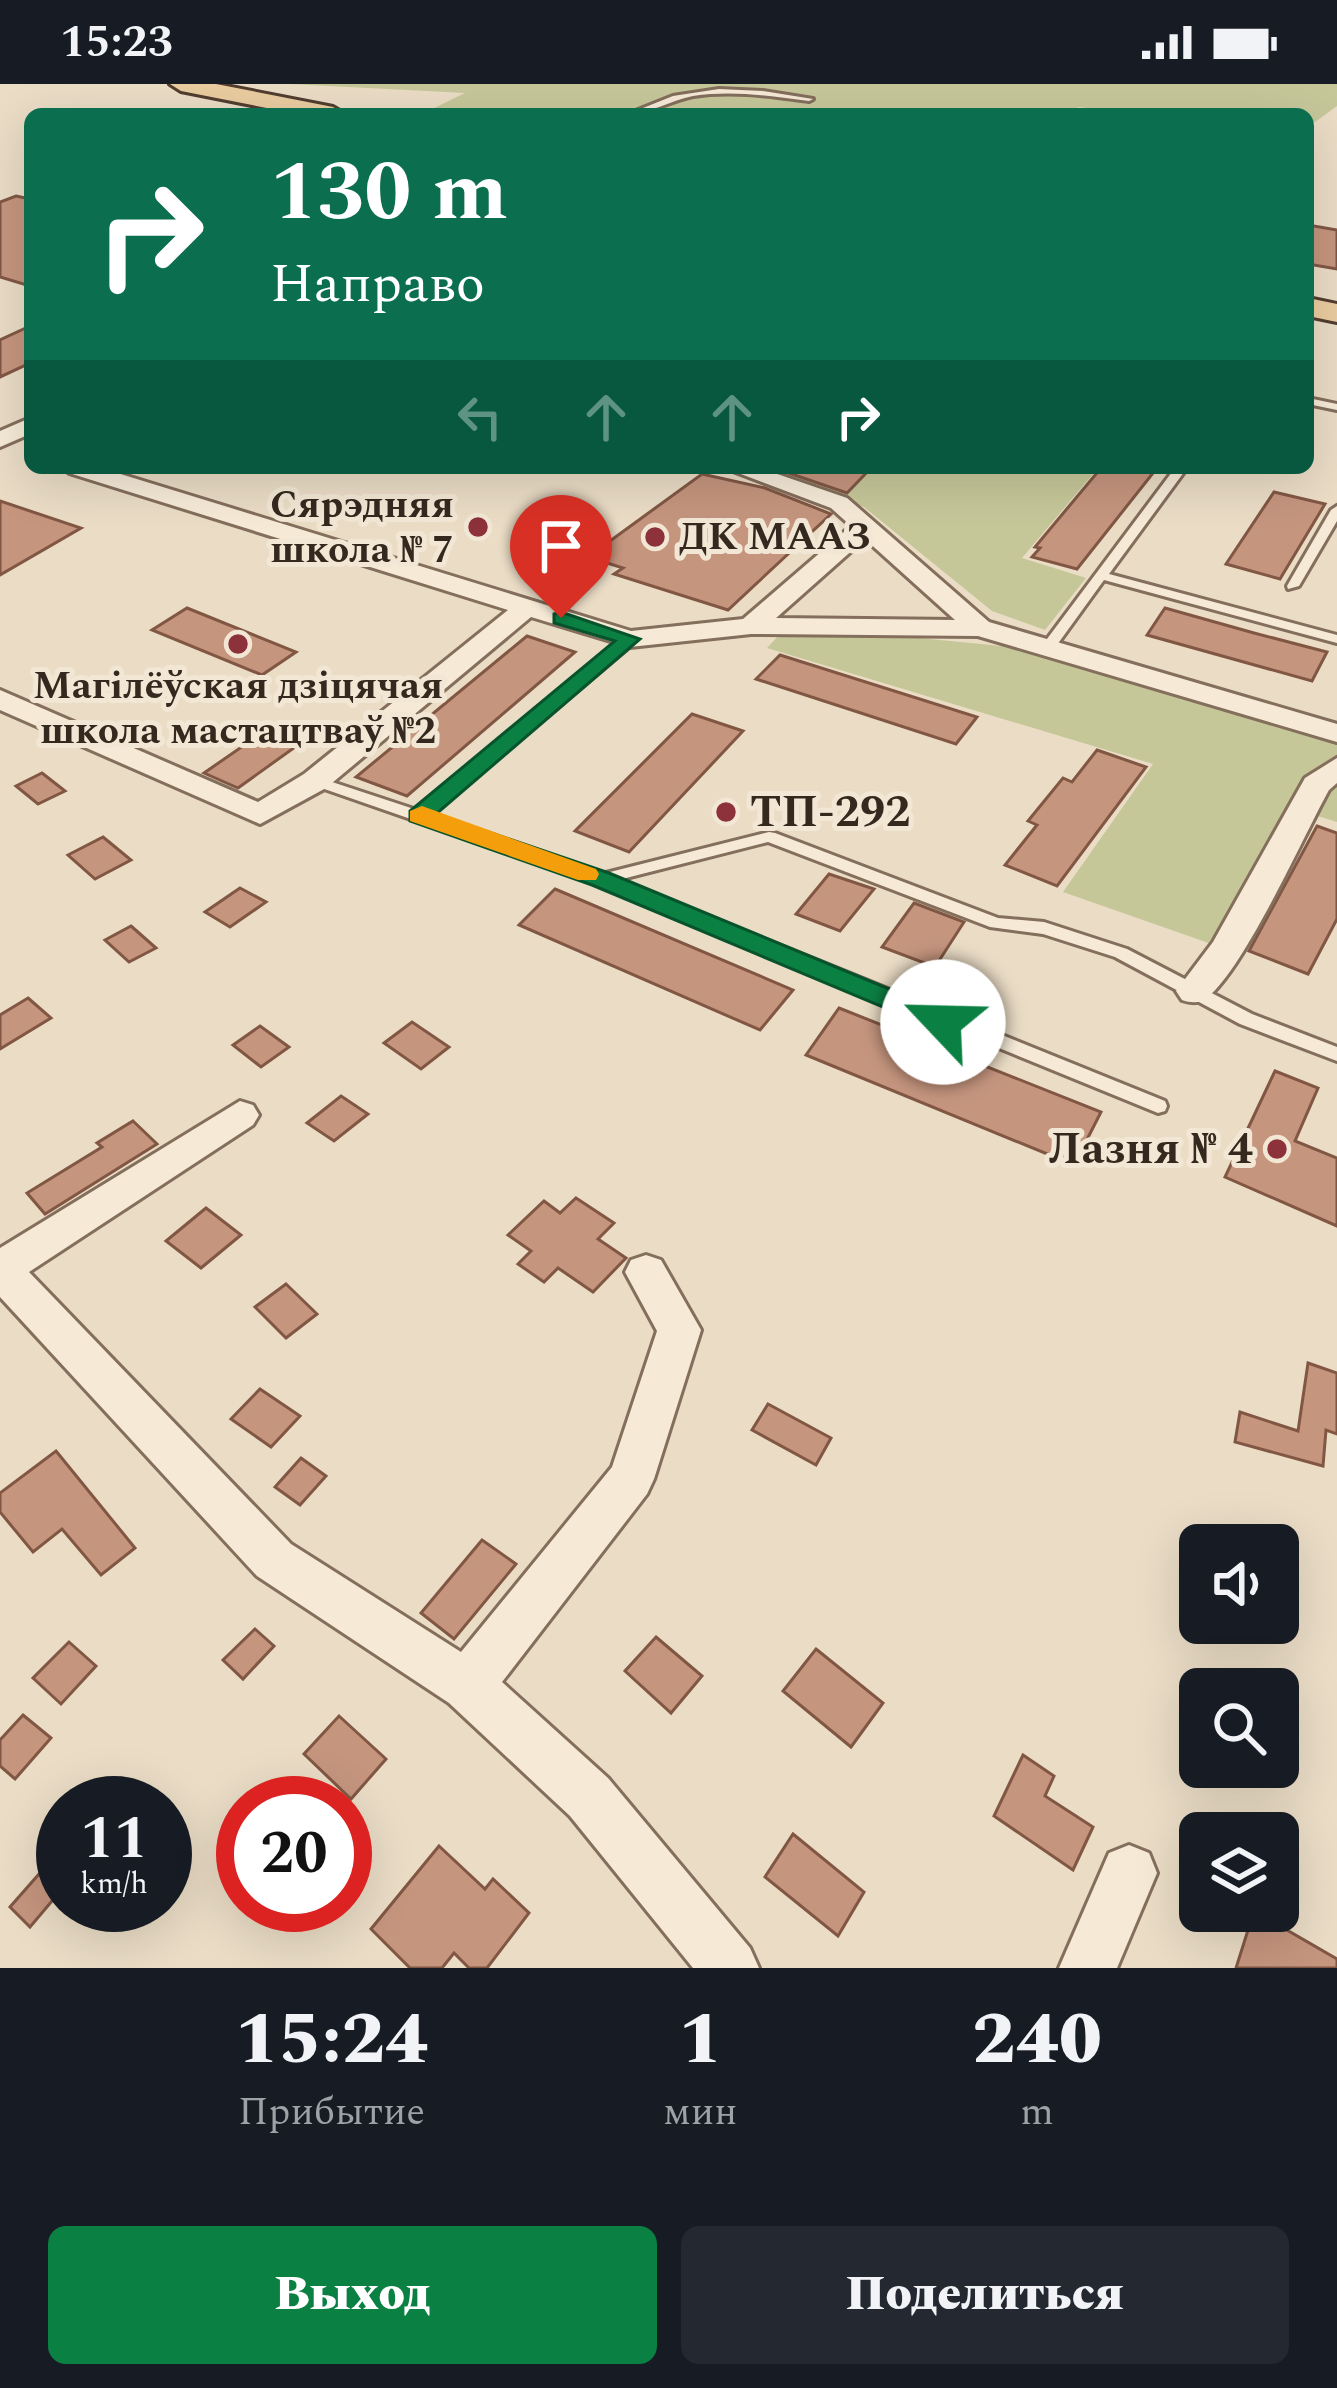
<!DOCTYPE html>
<html lang="ru">
<head>
<meta charset="utf-8">
<style>
	body { margin:0; font-family:Spectral,serif; background:#242831; color:#f1f3f6; height:100vh; display:flex; flex-direction:column; font-size:45px; white-space:nowrap }
	* { box-sizing:border-box; margin:0 }
	p { font-size:39px; color:#9ea1a6 }
	.icon { flex:none; width:66px; height:66px; fill:none; stroke:currentColor; stroke-width:2; stroke-linecap:round; stroke-linejoin:round }
	.map { position:relative; height:1884px; overflow:hidden }
	.details { display:flex; flex-direction:column; background:#171b24; flex:1 }
	.details>* { flex:none }
	.banner { position:absolute; left:24px; top:24px; width:1290px; height:366px; border-radius:18px; box-shadow:0 12px 48px #0002; background:#0b6e4f; color:#fff; overflow:hidden }
	.tools { position:absolute; left:1179px; top:1440px; display:grid; gap:24px }
	.tools a { display:grid; place-items:center; width:120px; height:120px; border-radius:18px; background:#171b24; box-shadow:0 12px 48px #0002; font-size:60px }
	.speed { position:absolute; left:36px; top:1692px; display:flex; gap:24px; font-size:60px; font-weight:700; text-align:center }
	.speed>* { display:grid; place-content:center; width:156px; height:156px; border-radius:50%; background:#171b24; box-shadow:0 12px 48px #0002; line-height:1 }
	.speed small { font-size:30px; font-weight:400 }
	.speed .limit { border:18px solid #d22; background:#fff; color:#111 }
	.pin { position:absolute; display:grid; place-items:center; width:102px; height:102px; color:#fff; margin:-123px -51px; border-radius:50% 50% 50% 0; rotate:-45deg; box-shadow:0 0 12px #0007 }
	.pin .icon { rotate:45deg }
	.me { position:absolute; width:132px; margin:-66px; rotate:294deg; stroke-linejoin:round; filter:drop-shadow(0 0 9px #0008) }
	.turn { display:flex; align-items:center; gap:42px; height:252px; padding:0 48px; font-size:54px }
	.turn .icon { width:156px; height:156px; stroke-width:2.5 }
	.turn b { display:block; font-size:84px; line-height:102px }
	.lanes { display:flex; align-items:center; height:114px; padding:0 48px; background:#0003; justify-content:center; gap:60px; direction:ltr }
	.lanes .off { opacity:.35 }
	.eta { display:flex; justify-content:space-evenly; align-items:center; height:204px; text-align:center }
	.eta b { font-size:72px; font-weight:800; line-height:84px }
	.cta { display:flex; gap:24px; margin-top:auto; padding:24px 48px }
	.cta a { flex:1; height:138px; border-radius:18px; background:#0b8043; color:#fff; font-size:48px; font-weight:800; line-height:138px; text-align:center }
	.cta a+a { background:#242831; color:#f1f3f6 }
	.status { display:flex; justify-content:space-between; align-items:center; height:84px; padding:0 60px; background:#171b24; direction:ltr }
	.status svg { height:33px; fill:currentColor }
	.map>svg:first-child { display:block }
	.green { fill:#c6c799 }
	.building { fill:#c5957e; stroke:#815744; stroke-width:3 }
	.lines { fill:none; stroke-linecap:round; stroke-linejoin:round }
	.service-casing { stroke:#846e5c; stroke-width:6 }
	.minor-casing { stroke:#846e5c; stroke-width:6 }
	.primary-casing { stroke:#523d30; stroke-width:6 }
	.service { fill:#f6ead7; fill-rule:evenodd }
	.minor { fill:#f6ead7; fill-rule:evenodd }
	.primary { fill:#eacca0; fill-rule:evenodd }
	.route { fill:#0b8043; stroke:#07532c; stroke-width:3 }
	.slow { fill:#f59e0b }
	.poi-dot { fill:#8d313a; stroke:#f2e7d4; stroke-width:4.5 }
	.labels { text-anchor:middle; dominant-baseline:central; stroke-width:10; stroke-linejoin:round; paint-order:stroke }
	.far-poi-label { font-size:39px; font-weight:bold; fill:#35281f; stroke:#f2e7d4; text-anchor:end }
	.poi-label { font-size:45px; font-weight:bold; fill:#35281f; stroke:#f2e7d4; text-anchor:start }
</style>
</head>
<body>
<div class="status"><b>15:23</b><svg viewBox="0 0 49 12"><path d="M0 12V9h3v3zM5 12V6h3v6zM10 12V3h3v9zM15 12V0h3v12zM26 1h20v11H26zM47 4h2v5h-2z"/></svg></div>
<div class="map">
<svg width="1337" height="1884" viewBox="0 0 1337 1884">
	<rect width="100%" height="100%" fill="#eadcc5"/>
	<!-- green -->
	<g class="green">
		<path d="M290,0H1337V22L1315,38L1308,37V30L1229,26L1224,30H1135L1079,23L1069,30H422L465,9Z"/>
		<path d="M777,384H1098L1022,474L1086,494L1045,546L992,527L864,423L770,389Z"/>
		<path d="M780,550L909,553L1012,563L1337,659V738L1292,724L1220,863L1063,808L1153,680L767,564Z"/>
	</g>
	<!-- building -->
	<g class="building">
		<path d="M16,112L30,115V202L0,193V118Z"/>
		<path d="M1308,141L1337,146V185L1308,180Z"/>
		<path d="M30,242V279L0,293V256Z"/>
		<path d="M774,384H871L847,409Z"/>
		<path d="M1101,384H1157L1077,485L1032,473L1040,464L1035,463Z"/>
		<path d="M702,390L765,404L831,430L728,526L614,490L623,484L588,473Z"/>
		<path d="M1274,408L1325,420L1280,495L1226,480Z"/>
		<path d="M0,417L81,444L0,491Z"/>
		<path d="M187,524L296,568L262,591L152,546Z"/>
		<path d="M1165,524L1254,549L1327,568L1312,597L1147,551Z"/>
		<path d="M527,552L575,568L407,712L356,693Z"/>
		<path d="M780,571L977,633L956,660L756,595Z"/>
		<path d="M692,630L743,647L629,768L575,747Z"/>
		<path d="M269,644L302,658L238,704L204,689Z"/>
		<path d="M1097,666L1146,683L1057,802L1005,781L1037,741L1028,737L1063,694L1072,698Z"/>
		<path d="M42,689L65,707L38,720L16,702Z"/>
		<path d="M1317,742L1337,749V835L1308,890L1249,867Z"/>
		<path d="M103,753L131,776L95,795L68,771Z"/>
		<path d="M829,790L874,805L840,847L796,830Z"/>
		<path d="M240,804L266,818L230,843L205,828Z"/>
		<path d="M555,805L793,906L760,946L519,841Z"/>
		<path d="M914,819L964,838L935,883L882,863Z"/>
		<path d="M131,842L156,864L129,878L105,856Z"/>
		<path d="M28,914L51,934L0,965V931Z"/>
		<path d="M839,924L1101,1028L1074,1081L806,971Z"/>
		<path d="M412,938L449,963L421,985L384,959Z"/>
		<path d="M260,942L289,963L261,983L233,961Z"/>
		<path d="M1275,987L1318,1004L1295,1057L1337,1074V1142L1225,1093Z"/>
		<path d="M341,1012L368,1030L334,1057L307,1039Z"/>
		<path d="M133,1037L157,1060L45,1130L27,1109L102,1063L97,1059Z"/>
		<path d="M576,1114L614,1139L598,1155L626,1174L593,1208L558,1184L544,1198L518,1180L531,1167L508,1151L544,1117L560,1129Z"/>
		<path d="M206,1124L241,1151L201,1184L166,1157Z"/>
		<path d="M286,1200L317,1230L286,1254L255,1223Z"/>
		<path d="M1308,1279L1337,1289V1350L1326,1346L1323,1382L1235,1358L1240,1328L1298,1347Z"/>
		<path d="M260,1305L300,1332L271,1363L231,1335Z"/>
		<path d="M768,1320L831,1354L816,1381L752,1346Z"/>
		<path d="M56,1367L135,1464L101,1491L62,1445L33,1468L0,1428V1409Z"/>
		<path d="M301,1374L326,1392L300,1421L275,1403Z"/>
		<path d="M482,1456L516,1480L454,1555L421,1529Z"/>
		<path d="M255,1545L274,1562L243,1595L223,1576Z"/>
		<path d="M656,1553L702,1592L671,1629L625,1587Z"/>
		<path d="M69,1558L96,1582L61,1620L33,1594Z"/>
		<path d="M816,1565L883,1619L851,1663L783,1607Z"/>
		<path d="M23,1631L51,1654L15,1695L0,1682V1656Z"/>
		<path d="M339,1632L386,1675L351,1715L304,1670Z"/>
		<path d="M1023,1671L1054,1692L1045,1712L1093,1743L1073,1786L994,1732Z"/>
		<path d="M793,1750L864,1808L838,1852L765,1793Z"/>
		<path d="M439,1762L485,1805L493,1795L529,1829L487,1884H469L454,1869L442,1884H410L371,1845Z"/>
		<path d="M47,1781L63,1796V1804L30,1843L10,1823Z"/>
		<path d="M1254,1827L1337,1875V1884H1236Z"/>
	</g>
	<g class="lines">
		<!-- service casing -->
		<g class="service-casing">
			<g id="service">
				<path d="M719,5L763,7L813,15L809,17C771,12 732,6 693,12C671,16 650,30 628,30L673,12Z"/>
				<path d="M1308,314L1337,320V326L1308,320Z"/>
				<path d="M1175,384H1187L1109,490L1337,551V559L1104,496L1054,565H1044V559Z"/>
				<path d="M1337,422V437L1299,502L1288,505L1287,502L1331,426Z"/>
				<path d="M630,551L635,552V558L430,731L602,790L769,748L775,749L998,834L1044,838L1127,865L1252,930L1337,963V977L1240,940L1115,873L1043,850L990,843L768,758L618,796L1165,1017L1167,1022L1165,1027L1158,1029L595,799L310,700L307,697L315,692L320,694L417,726Z"/>
			</g>
		</g>
		<!-- minor casing -->
		<g class="minor-casing">
			<g id="minor">
				<path d="M30,334V350L0,363V347Z"/>
				<path d="M65,384H101L631,547L743,535L851,442L831,424L725,384H760L847,414L989,538L1337,640V658L978,552L751,550L630,563L531,533L326,704L260,740L0,626V606L258,718L304,690L508,526L69,389ZM865,455L955,536L776,534Z"/>
				<path d="M1337,674V699L1329,706C1302,755 1246,881 1208,913C1200,920 1191,919 1182,916L1176,907L1213,858L1305,694Z"/>
				<path d="M240,1017L253,1021L259,1031L253,1041L29,1188L291,1460L461,1568L612,1383L657,1247L625,1188L631,1176L646,1171L661,1176L701,1246L654,1395L647,1410L502,1598L608,1694L750,1864L759,1884H693L570,1732L449,1619L257,1492L0,1213V1164Z"/>
				<path d="M1129,1761L1149,1769L1157,1789L1117,1884H1059L1109,1769Z"/>
			</g>
		</g>
		<!-- primary casing -->
		<g class="primary-casing">
			<g id="primary">
				<path d="M170,0H216L333,23L345,30H297L181,7Z"/>
				<path d="M1308,214L1337,220V238L1308,232Z"/>
			</g>
		</g>
		<!-- service -->
		<use href="#service" class="service"/>
		<!-- minor -->
		<use href="#minor" class="minor"/>
		<!-- primary -->
		<use href="#primary" class="primary"/>
	</g>
	<!-- route -->
	<path class="route" d="M561,528L640,555L436,730L609,789L952,931L956,938L952,944H933L592,801L410,737V727L615,557L554,539V530Z"/>
	<!-- slow -->
	<path class="slow" d="M422,722L596,785L599,790L596,796H578L410,737V727Z"/>
	<!-- markers -->
	<g class="poi-dot">
		<circle cx="478" cy="443" r="12"/>
		<circle cx="655" cy="453" r="12"/>
		<circle cx="238" cy="560" r="12"/>
		<circle cx="726" cy="728" r="12"/>
		<circle cx="1277" cy="1065" r="12"/>
	</g>
	<g class="labels">
		<!-- far-poi labels -->
		<g class="far-poi-label">
			<text x="454" y="421">Сярэдняя<tspan x="454" dy="45">школа № 7</tspan></text>
			<text x="679" y="453" text-anchor="start">ДК МААЗ</text>
			<text x="238" y="602" text-anchor="middle">Магілёўская дзіцячая<tspan x="238" dy="45">школа мастацтваў №2</tspan></text>
		</g>
		<!-- poi labels -->
		<g class="poi-label">
			<text x="750" y="728">ТП-292</text>
			<text x="1253" y="1065" text-anchor="end">Лазня № 4</text>
		</g>
	</g>
</svg>
<div class="tools">
<a><svg class="icon" aria-label="sound" viewBox="0 0 24 24"><path d="M4 9h4l5-4v14l-5-4H4zM17 9q2 3 0 6"/></svg></a>
<a><svg class="icon" aria-label="search" viewBox="0 0 24 24"><circle cx="10" cy="10" r="6"/><path d="M15 15l6 6"/></svg></a>
<a><svg class="icon" aria-label="layers" viewBox="0 0 24 24"><path d="M12 4l9 5-9 5-9-5zM3 14l9 5 9-5"/></svg></a>
</div>
<div class="speed"><div>11<small>km/h</small></div><div class="limit">20</div></div>
<div class="pin" style="left:561px;top:534px;background:#d93025"><svg class="icon" aria-label="arrive" viewBox="0 0 24 24"><path d="M6 21V4h12l-3 4 3 4H6"/></svg></div>
<svg class="me" style="left:943px;top:938px" viewBox="-20 -20 40 40"><circle r="19" fill="#fff"/><path d="M0-13L10 11 0 6-10 11z" fill="#0b8043"/></svg>
<div class="banner">
<div class="turn"><svg class="icon" aria-label="right" viewBox="0 0 24 24"><path d="M7 20v-9h11M14 6l5 5-5 5"/></svg><div><b>130 m</b>Направо</div></div>
<div class="lanes"><svg class="icon off" aria-label="left" viewBox="0 0 24 24"><path d="M17 20v-9H6M10 6l-5 5 5 5"/></svg><svg class="icon off" aria-label="ahead" viewBox="0 0 24 24"><path d="M12 20V5M6 11l6-6 6 6"/></svg><svg class="icon off" aria-label="ahead" viewBox="0 0 24 24"><path d="M12 20V5M6 11l6-6 6 6"/></svg><svg class="icon" aria-label="right" viewBox="0 0 24 24"><path d="M7 20v-9h11M14 6l5 5-5 5"/></svg></div>
</div>
</div>
<section class="details">
<div class="eta">
<div><b>15:24</b><p>Прибытие</p></div>
<div><b>1</b><p>мин</p></div>
<div><b>240</b><p>m</p></div>
</div>
<div class="cta"><a>Выход</a><a>Поделиться</a></div>
</section>
</body>
</html>
